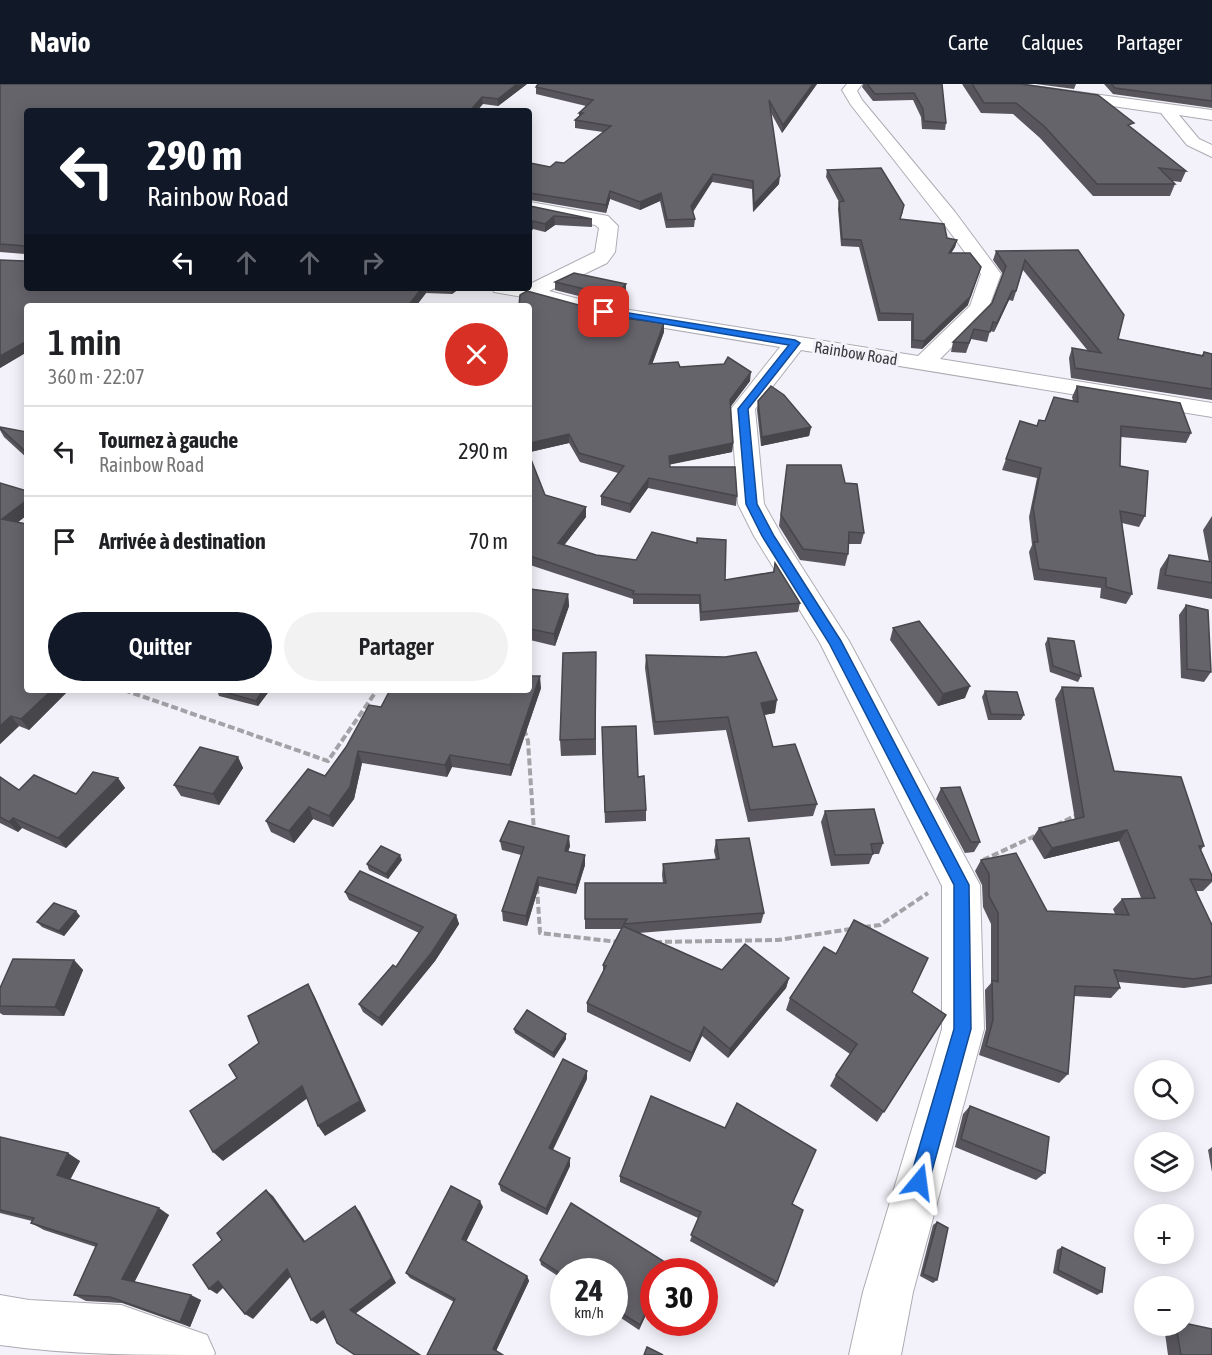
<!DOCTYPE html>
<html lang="fr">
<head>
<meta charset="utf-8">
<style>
	body { margin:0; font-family:"Asap Condensed",sans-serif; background:#f2f2f2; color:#202124; height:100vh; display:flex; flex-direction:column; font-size:22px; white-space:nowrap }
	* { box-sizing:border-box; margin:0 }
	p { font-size:20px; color:#757577 }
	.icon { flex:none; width:33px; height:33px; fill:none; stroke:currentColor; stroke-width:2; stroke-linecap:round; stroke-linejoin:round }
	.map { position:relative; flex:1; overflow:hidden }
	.sheet { position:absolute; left:24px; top:219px; width:508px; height:390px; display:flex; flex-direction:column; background:#fff; border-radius:6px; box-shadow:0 3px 15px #0003 }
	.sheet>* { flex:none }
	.top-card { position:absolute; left:24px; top:24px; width:508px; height:183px; border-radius:6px; box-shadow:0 3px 15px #0003; background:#111827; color:#fff; overflow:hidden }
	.tools { position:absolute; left:1134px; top:976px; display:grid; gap:12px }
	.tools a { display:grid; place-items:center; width:60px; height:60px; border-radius:50%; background:#fff; box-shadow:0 3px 15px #0003; font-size:30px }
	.speed { position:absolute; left:550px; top:1174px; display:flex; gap:12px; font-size:30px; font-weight:700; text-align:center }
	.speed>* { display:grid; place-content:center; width:78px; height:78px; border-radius:50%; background:#fff; box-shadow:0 3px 15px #0003; line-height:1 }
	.speed small { font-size:15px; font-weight:400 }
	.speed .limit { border:9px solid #d22; background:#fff; color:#111 }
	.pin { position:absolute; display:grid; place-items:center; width:51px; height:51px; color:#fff; margin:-26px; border-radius:12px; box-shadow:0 3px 9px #0006 }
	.me { position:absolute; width:66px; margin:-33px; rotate:16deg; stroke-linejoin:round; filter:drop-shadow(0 0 4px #0008) }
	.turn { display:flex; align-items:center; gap:21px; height:126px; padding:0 24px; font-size:27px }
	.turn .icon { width:78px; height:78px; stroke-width:2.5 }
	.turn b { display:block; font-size:42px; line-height:51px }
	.lanes { display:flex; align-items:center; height:57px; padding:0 24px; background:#0003; justify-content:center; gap:30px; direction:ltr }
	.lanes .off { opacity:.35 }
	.round { display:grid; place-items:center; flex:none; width:63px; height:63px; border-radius:32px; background:#f2f2f2 }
	.headline { display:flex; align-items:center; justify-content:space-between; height:102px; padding:0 24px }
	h1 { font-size:36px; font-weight:600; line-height:45px }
	.primary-button { display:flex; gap:12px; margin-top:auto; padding:12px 24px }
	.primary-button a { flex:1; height:69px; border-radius:36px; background:#111827; color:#fff; font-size:24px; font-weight:600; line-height:69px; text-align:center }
	.primary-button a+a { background:#f2f2f2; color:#202124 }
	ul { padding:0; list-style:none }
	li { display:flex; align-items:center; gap:18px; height:90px; padding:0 24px; border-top:2px solid #e0e0e0 }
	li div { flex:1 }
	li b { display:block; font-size:22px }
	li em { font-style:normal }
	header { display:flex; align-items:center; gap:36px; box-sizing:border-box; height:84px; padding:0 30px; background:#111827; color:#fff }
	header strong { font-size:28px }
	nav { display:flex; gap:33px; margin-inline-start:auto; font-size:21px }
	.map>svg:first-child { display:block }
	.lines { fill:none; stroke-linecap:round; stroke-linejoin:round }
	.minor-casing { stroke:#aeacb3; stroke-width:2 }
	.path { stroke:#a3a2a7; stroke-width:4; stroke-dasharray:7 3; stroke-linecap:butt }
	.minor { fill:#fff; fill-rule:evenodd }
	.wall { fill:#58565c }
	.shaded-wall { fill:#47464b }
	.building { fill:#66646b; stroke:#47464b; stroke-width:1.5 }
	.route { fill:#1a73e8; stroke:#114b97; stroke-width:1.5 }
	.labels { text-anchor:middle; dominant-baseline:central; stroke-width:6; stroke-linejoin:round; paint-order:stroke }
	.far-street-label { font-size:16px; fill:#3a3a3d; stroke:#f3f1f9 }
</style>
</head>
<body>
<header>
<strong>Navio</strong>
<nav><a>Carte</a><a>Calques</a><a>Partager</a></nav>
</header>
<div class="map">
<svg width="1212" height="1271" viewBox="0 0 1212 1271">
	<rect width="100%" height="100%" fill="#f3f1f9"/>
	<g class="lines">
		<!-- minor casing -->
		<g class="minor-casing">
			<g id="minor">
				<path d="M847,0H862L857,7L862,16L955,128L1001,190L987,228L940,275L1212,319V333L801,266L755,325L764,420L782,452L849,557L980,801L984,945L913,1208L901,1271H849L863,1208L942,945V802L820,559L754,452L738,420L731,325L780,263L604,234L529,214L494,208L491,204H530V200L595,168L599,144L595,141L530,128V118L608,132L618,142L615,168L607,179L549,207L605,222L918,272L970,222L981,190L941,136L851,21L842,6Z"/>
				<path d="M980,0H1019L1212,26V36L1179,31L1199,55L1212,61V73L1187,61L1161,29L987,4Z"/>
				<path d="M0,1211L29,1216L121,1221L207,1251L215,1269L214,1271C143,1271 70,1271 0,1261Z"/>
			</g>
		</g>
		<!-- path -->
		<g class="path">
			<path d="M124,606L328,677L377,606"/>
			<path d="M524,645L528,657L534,748"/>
			<path d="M1056,741L1079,730"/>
			<path d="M983,776L1039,750"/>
			<path d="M537,803L540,849L618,858"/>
			<path d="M864,843L880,841L928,809"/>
			<path d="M655,858L778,856L851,845"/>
		</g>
		<!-- minor -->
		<use href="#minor" class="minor"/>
	</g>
	<!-- wall -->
	<g class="wall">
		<path d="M0,0H527L498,22L483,20L27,27V204H460L452,210L426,209L416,222H27V268L0,284V176L25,177V170L0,168Z"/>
		<path d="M538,0H817L782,49L770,27L779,100L753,128L752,105L712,98L693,128L695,135L694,143L666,144L660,117L640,126L610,115L606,129L530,116V79L550,83L564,79L603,48L575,44V36L579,32V29L586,22L536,10V3Z"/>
		<path d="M863,0H942L946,39L945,46L922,45L921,33L913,16L873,17L862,3Z"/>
		<path d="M962,0H1021L1132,45L1186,87L1181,98L1172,97L1175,100L1170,112H1093L1040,54L1013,30L981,29Z"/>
		<path d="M1036,0H1076L1074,5Z"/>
		<path d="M1104,0H1212V24L1113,10Z"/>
		<path d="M827,86L903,128L900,135L947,154L957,156L955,163L951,169L968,221L922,265L911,264V237H878L859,163L841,162L838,125L839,118L826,93Z"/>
		<path d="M530,122L592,135V143L555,141L545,148L533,145Z"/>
		<path d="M1078,166L1118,255L1202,271L1204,268L1212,270V316L1071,294L1069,274L1072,264L1088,267L1023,186L1013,217L1009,216L994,248L990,247L987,258L971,255L966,269L951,268L953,258L992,219L1003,190L993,176L996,167Z"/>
		<path d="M555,198L626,200V209L614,221L555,206Z"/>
		<path d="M601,227V232L664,239V248L652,280L680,283L750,297L730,323L733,359L732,368L670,380V383L737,412L736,422L648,404L630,429L601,421V412L618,389L580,378L569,359L530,368Z"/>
		<path d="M1077,302L1191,349L1186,359L1121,353L1120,382L1145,432L1139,443L1122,439L1132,510L1126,520L1100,514L1101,504L1034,496L1029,468L1032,461L1029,433L1037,394L1002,386L1020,337L1037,342L1045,337L1054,313L1073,317L1072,313Z"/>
		<path d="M758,317L811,343L809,352L761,362L757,326Z"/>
		<path d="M0,343L27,348V374L4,353L0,346Z"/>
		<path d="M530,373L545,411L586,423V433L564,461L596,471L725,496L773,488L775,479L800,519L798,528L700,537L699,520H633V515L530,481Z"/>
		<path d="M787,381L845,399L864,449L861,460H848V470L845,482L800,476L779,442Z"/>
		<path d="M0,399L27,431L18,438L27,606H69L29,646L19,642L0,660Z"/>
		<path d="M1212,432V515L1157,505L1160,485L1169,471L1209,478L1203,446Z"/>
		<path d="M530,505L568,510L569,522L555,562L530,556Z"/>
		<path d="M1186,521L1211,588L1204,598L1181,594L1179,531Z"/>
		<path d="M893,544L965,614L938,622L890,556Z"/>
		<path d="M1048,554L1081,592L1078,598L1050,588L1045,560Z"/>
		<path d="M596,568V671L561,672L560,656Z"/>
		<path d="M646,571L775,629L764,631L773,663L817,720L813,732L748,738L726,646L654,651L645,584Z"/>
		<path d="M1062,603L1114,687L1204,762L1201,766L1212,792V798L1203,807H1196L1212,841V900L1184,904L1118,898L1120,904L1111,914L1074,912L1068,990L1059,999L979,971L986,945L985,906L991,899V840L983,823L982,801L975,787L981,776L1047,827L1115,830L1113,825L1122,815L1141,814L1119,757L1044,775L1032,755L1039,744L1075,736L1055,615Z"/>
		<path d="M541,604L511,692L452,683L447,693L362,679L354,715L333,743L313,735L294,759L271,748L266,737L325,692L381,623Z"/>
		<path d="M217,606H270L258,622L219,612Z"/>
		<path d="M985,607L1024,631L1021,636H988L982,613Z"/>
		<path d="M602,654L638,693L646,726V737L605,739Z"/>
		<path d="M238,673L243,684L219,721L181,712L174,701Z"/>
		<path d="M0,693L19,706L76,710L118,694L125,704L66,764L22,744L18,748L0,739Z"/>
		<path d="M941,704L980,758L974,768L965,769L936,715Z"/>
		<path d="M825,727L883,759L879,770H873L869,780L831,782L821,738Z"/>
		<path d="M716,756L764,829L761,839L639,849L722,886L789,894L786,904L728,974L702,952L690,978L587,928V919L603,888V881L622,845H585V799H663L662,791L663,780L716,776L714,767Z"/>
		<path d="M500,757L570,762L568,768L585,771V781L576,810L539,802L527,842L503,837L502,827L521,771L502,766Z"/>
		<path d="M402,776L388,795L369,786L367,780Z"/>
		<path d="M345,808L456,831L459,840L435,877L382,942L363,928L359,920L396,883L419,849L349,816Z"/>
		<path d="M80,832L64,852L42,843L37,838Z"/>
		<path d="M836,870L912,908L946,931L877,1038L830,1002L836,991L850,970L786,926L790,914Z"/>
		<path d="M74,876L83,886L64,932L3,931L0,929V904Z"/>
		<path d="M514,945L566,950V955L554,974L515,949Z"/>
		<path d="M587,995L553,1066L570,1082L547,1131L501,1107L499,1100Z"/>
		<path d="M970,1022L1045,1089L1036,1096L955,1063L963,1030Z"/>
		<path d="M0,1053L80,1077L70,1095L169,1131L134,1198L201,1216L190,1243L122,1219L86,1217L74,1211L96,1163L44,1146L31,1139L32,1137L0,1129Z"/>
		<path d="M1212,1063V1088L1208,1066Z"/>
		<path d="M620,1092L792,1120L777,1198L774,1203L690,1157L698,1134L620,1098Z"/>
		<path d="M483,1123L466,1157L527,1192L529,1197L496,1267L427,1271L454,1218L410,1194L406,1189Z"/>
		<path d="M937,1138V1196L933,1199L920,1192L933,1141Z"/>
		<path d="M1062,1163L1102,1208L1097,1211L1053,1189L1057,1166Z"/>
		<path d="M540,1176L667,1185L666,1188H654V1213L639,1246L615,1230V1188H564V1196L541,1181Z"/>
		<path d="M1164,1242H1184L1212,1271H1168Z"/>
	</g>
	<!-- shaded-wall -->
	<g class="shaded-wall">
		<path d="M517,0H527L498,22V15Z"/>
		<path d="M813,0H817L782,49L783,41Z"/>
		<path d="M482,13L483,20L477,27H470Z"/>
		<path d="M713,90L712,98L691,130V122Z"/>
		<path d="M780,92L779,100L753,128L754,120Z"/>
		<path d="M610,107V115L606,129V121Z"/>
		<path d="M661,109L660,117L640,126V118Z"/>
		<path d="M554,132L555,141L545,148V140Z"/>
		<path d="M533,137V145L530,150V141Z"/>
		<path d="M957,156L955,163L947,176L949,169Z"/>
		<path d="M981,183L968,221L922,265L924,257Z"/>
		<path d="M626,200V209L614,221V212Z"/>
		<path d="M422,204H425L426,209L416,222H408Z"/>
		<path d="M451,204H460L452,210Z"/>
		<path d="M1012,207L1009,216L994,248L997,239Z"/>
		<path d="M664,239V248L649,289V280Z"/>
		<path d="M27,257V268L0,284V272Z"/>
		<path d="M751,288L750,297L729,325L730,316Z"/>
		<path d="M811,343L809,352L761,362L762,353Z"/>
		<path d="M569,350V359L530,368V359Z"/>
		<path d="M733,359L732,368L668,381L669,372Z"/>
		<path d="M649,394L648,404L630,429V420Z"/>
		<path d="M27,416V431L8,446L2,435Z"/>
		<path d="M586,423V433L559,468L558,459Z"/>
		<path d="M568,510L569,522L555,562L554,550Z"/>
		<path d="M540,592L541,604L511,692L510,681Z"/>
		<path d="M970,602L965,614L938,622L943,610Z"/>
		<path d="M52,606H69L29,646L21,635Z"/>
		<path d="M263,606H270L258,622L256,617Z"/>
		<path d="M777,616L775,629L758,632L761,619Z"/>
		<path d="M11,632L19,642L0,660V642Z"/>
		<path d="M358,667L362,679L354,715L333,743L329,732Z"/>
		<path d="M450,671L452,683L447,693L445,681Z"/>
		<path d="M238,673L243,684L219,721L213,710Z"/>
		<path d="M118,694L125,704L66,764L58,754Z"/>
		<path d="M309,723L313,735L294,759L289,747Z"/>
		<path d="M13,734L22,744L18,748L9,738Z"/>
		<path d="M1127,746L1119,757L1044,775L1052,764Z"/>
		<path d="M569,752L570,762L565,777V767Z"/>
		<path d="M400,771L402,776L388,795L386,790Z"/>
		<path d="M585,771V781L576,810V801Z"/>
		<path d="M538,793L539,802L527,842L526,832Z"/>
		<path d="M76,827L80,832L64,852L59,847Z"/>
		<path d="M456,831L459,840L435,877L382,942L379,934Z"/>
		<path d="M74,876L83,886L64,932L55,923Z"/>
		<path d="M789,894L786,904L728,974L730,965Z"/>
		<path d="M308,900L315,913L366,1027L325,1052L318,1042Z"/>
		<path d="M704,943L702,952L690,978L692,969Z"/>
		<path d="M566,950V955L554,974L553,969Z"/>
		<path d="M587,987V995L550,1071L549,1064Z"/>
		<path d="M302,1002L309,1013L223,1077L213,1068Z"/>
		<path d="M68,1069L80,1077L69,1098L57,1091Z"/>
		<path d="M570,1074V1082L547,1131L546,1125Z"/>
		<path d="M266,1106L273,1112L310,1164L304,1158Z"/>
		<path d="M480,1117L483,1123L465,1160L462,1155Z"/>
		<path d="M355,1122L360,1128L396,1199L355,1230L350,1226Z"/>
		<path d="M159,1124L169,1131L133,1201L122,1195Z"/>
		<path d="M287,1185L293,1190L253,1235L245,1230Z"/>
		<path d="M527,1192L529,1197L495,1269L493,1265Z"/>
		<path d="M218,1197L225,1202L217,1210L209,1205Z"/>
		<path d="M191,1211L201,1216L190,1243L180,1238Z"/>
		<path d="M654,1211V1213L639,1246L640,1241Z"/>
		<path d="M323,1227L329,1231L317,1240L311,1236Z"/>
	</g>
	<!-- building -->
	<g class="building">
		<path d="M0,0H517L498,15L482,13L470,27H27V204H422L408,222H27V257L0,272V176L25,177V162L0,160Z"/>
		<path d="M538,0H813L783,41L769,16L780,92L754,120L753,97L713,90L691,122L695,135L667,136L661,109L640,118L610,107L606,121L530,109V79L550,83L556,78L564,79L611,42L575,36L583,29H579L593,16L536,3Z"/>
		<path d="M867,0H942L946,39L924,37L923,25L914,9L875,10Z"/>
		<path d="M972,0H1021L1098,11L1134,39L1128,41L1186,87L1159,84L1175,100H1097L1044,42L1016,19H984Z"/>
		<path d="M1111,0H1212V17L1115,4Z"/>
		<path d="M881,84L904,121L900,135L944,140L947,154L957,156L949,169H970L981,183L970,213L924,257L913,256V230L880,229L861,156L842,155L839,118L844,117L827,86Z"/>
		<path d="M530,122L592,135L554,132L545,140L533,137L530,141Z"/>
		<path d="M1078,166L1124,231L1118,255L1203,272L1204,268L1212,270V305L1075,284L1072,264L1101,269L1025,176L1016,207H1012L997,239L993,238L990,248L974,245L969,259L953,258L992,219L1006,182L996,167Z"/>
		<path d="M574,189L626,200L614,212L555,198Z"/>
		<path d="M527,207L601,227L596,231L664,239L649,280L678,278L680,283L724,280L728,273L751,288L730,316L733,359L669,372L670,383H735L737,412L649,394L630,420L601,412L624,382L579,369L569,350L530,359V222H519L520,211Z"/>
		<path d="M771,302L784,311L811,343L762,353L758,317Z"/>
		<path d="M1077,302L1180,319L1191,349L1121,342L1120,382L1148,387L1145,432L1120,427L1132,510L1106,503V494L1039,485L1034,458H1038L1033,423L1041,384L1006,375L1020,337L1037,342L1039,336L1045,337L1054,313L1078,318Z"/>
		<path d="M0,343L27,348V369L0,344Z"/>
		<path d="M530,373L545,411L586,423L558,459L596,471L636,476L652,448L697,459V454L726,456L725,496L774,488L775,479L800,519L701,528L700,511L633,510L634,507L530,472Z"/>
		<path d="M787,381H841L845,399L857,400L864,449L849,448L848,470L803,465L781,431Z"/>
		<path d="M0,399L27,407V416L2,435L27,440V606H52L21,635L11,632L0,642Z"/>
		<path d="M1169,471L1212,478V499L1165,491Z"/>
		<path d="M530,505L568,510L554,550L530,545Z"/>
		<path d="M1186,521L1208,526L1211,588L1187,585Z"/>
		<path d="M919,537L970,602L943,610L893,544Z"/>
		<path d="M1048,554L1074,557L1081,592L1053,582Z"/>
		<path d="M596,568L595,655L560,656L563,569Z"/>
		<path d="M756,568L777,616L761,619L773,663L795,660L817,720L750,726L728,633L655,638L646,571L725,573Z"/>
		<path d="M530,592H540L510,681L450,671L445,681L358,667L350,703L329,732L309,723L289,747L266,737L308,685L325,692L346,663L369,621L381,623L390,606H530Z"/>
		<path d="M1062,603L1093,604L1114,687L1181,693L1204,762H1199L1212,792V796L1190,795L1212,841V892L1194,895L1114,886L1120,904L1075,902L1068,990L986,962L993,936L992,896L998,898V829L989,812V790L981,776L1016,769L1047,827L1129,831L1122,815L1155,814L1127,746L1052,764L1039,744L1084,733Z"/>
		<path d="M217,606H263L256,617Z"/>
		<path d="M985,607L1017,608L1024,631L991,630Z"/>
		<path d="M636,642L638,693L644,692L646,726L605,728L602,643Z"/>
		<path d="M200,663L238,673L213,710L174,701Z"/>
		<path d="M93,688L118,694L58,754L13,734L9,738L0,733V693L19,706L34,691L76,710Z"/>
		<path d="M960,703L980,758H971L941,704Z"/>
		<path d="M874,725L883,759L871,760L873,770L835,771L825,727Z"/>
		<path d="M509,737L569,752L565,767L585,771L576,801L538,793L526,832L502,827L524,763L500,757Z"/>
		<path d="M749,754L764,829L624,840L627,835H585V799H666L663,780L719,775L716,756Z"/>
		<path d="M381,762L400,771L386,790L367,780Z"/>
		<path d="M360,787L456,831L432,868L379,934L359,920L393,881L396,883L423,843L345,808Z"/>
		<path d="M54,819L76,827L59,847L37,838Z"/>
		<path d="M854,836L928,874L912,908L946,931L884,1028L836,991L857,960L790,914L824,863L836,870Z"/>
		<path d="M623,842L722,886L745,860L789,894L730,965L704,943L692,969L587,919L606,882L603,881Z"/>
		<path d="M13,875L74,876L55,923L0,922V904Z"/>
		<path d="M308,900L360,1017L318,1042L302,1002L213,1068L190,1027L237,994L229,981L259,959L248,932Z"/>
		<path d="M527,926L566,950L553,969L514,945Z"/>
		<path d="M563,975L587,987L549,1064L570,1074L546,1125L499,1100Z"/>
		<path d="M651,1012L725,1044L737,1019L816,1066L792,1120L803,1126L777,1198L691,1151L701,1128L620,1092Z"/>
		<path d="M970,1022L1049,1053L1045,1089L961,1055Z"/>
		<path d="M0,1053L68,1069L57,1091L159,1124L122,1195L191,1211L180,1238L110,1213L74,1211L97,1160L31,1139L34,1134L0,1126Z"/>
		<path d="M451,1102L480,1117L462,1155L527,1192L493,1265L503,1271H427L455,1215L406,1189Z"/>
		<path d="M266,1106L304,1158L355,1122L392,1194L350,1226L420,1271H355L337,1259L323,1227L311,1236L287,1185L245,1230L218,1197L209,1205L193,1181L222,1156L217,1149Z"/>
		<path d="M571,1119L668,1180L664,1188H654V1211L640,1241L615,1225V1188H564V1192L540,1176Z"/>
		<path d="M937,1138L948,1144L937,1196L923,1190Z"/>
		<path d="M1062,1163L1105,1184L1102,1208L1058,1186Z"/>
		<path d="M1184,1239L1212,1245V1271H1181L1176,1242H1184Z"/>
		<path d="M647,1263L663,1271H644Z"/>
	</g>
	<!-- route -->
	<path class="route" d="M604,225L795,256L800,259L748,325L757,420L774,452L841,557L969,801L971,945L929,1098L926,1105L919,1108L912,1105L909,1098L954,945V801L829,559L762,452L746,420L738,325L789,261L601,229V226Z"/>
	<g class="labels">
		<!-- far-street labels -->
		<g class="far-street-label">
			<text transform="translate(856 269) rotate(9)">Rainbow Road</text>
		</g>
	</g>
</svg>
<div class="tools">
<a><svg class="icon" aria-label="search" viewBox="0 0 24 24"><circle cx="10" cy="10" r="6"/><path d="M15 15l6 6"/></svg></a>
<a><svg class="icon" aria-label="layers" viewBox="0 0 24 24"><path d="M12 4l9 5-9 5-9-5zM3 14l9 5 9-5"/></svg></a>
<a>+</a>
<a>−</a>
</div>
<div class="speed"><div>24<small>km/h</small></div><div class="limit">30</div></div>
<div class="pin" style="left:604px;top:228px;background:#d93025"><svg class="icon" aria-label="arrive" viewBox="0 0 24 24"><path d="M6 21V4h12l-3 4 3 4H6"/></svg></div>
<svg class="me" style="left:919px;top:1098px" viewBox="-20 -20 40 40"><path d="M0-17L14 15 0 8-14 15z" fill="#1a73e8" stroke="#fff" stroke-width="4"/></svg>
<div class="top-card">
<div class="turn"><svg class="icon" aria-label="left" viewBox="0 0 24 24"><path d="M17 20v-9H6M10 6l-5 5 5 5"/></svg><div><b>290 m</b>Rainbow Road</div></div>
<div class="lanes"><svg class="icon" aria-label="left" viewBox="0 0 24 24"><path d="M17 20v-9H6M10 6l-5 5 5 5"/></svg><svg class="icon off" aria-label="ahead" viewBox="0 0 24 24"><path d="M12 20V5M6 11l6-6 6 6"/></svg><svg class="icon off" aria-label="ahead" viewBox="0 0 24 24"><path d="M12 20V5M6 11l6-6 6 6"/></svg><svg class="icon off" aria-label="right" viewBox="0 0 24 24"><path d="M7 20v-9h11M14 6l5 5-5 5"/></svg></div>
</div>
<section class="sheet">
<div class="headline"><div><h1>1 min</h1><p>360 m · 22:07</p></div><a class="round" style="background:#d93025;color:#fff"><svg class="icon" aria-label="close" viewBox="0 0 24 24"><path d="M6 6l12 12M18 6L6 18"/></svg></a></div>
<ul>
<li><svg class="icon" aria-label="left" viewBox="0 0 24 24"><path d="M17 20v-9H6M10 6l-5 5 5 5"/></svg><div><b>Tournez à gauche</b><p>Rainbow Road</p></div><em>290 m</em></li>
<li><svg class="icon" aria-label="arrive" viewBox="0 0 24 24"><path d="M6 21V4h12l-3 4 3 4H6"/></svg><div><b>Arrivée à destination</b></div><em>70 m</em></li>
</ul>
<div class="primary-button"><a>Quitter</a><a>Partager</a></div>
</section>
</div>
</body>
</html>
